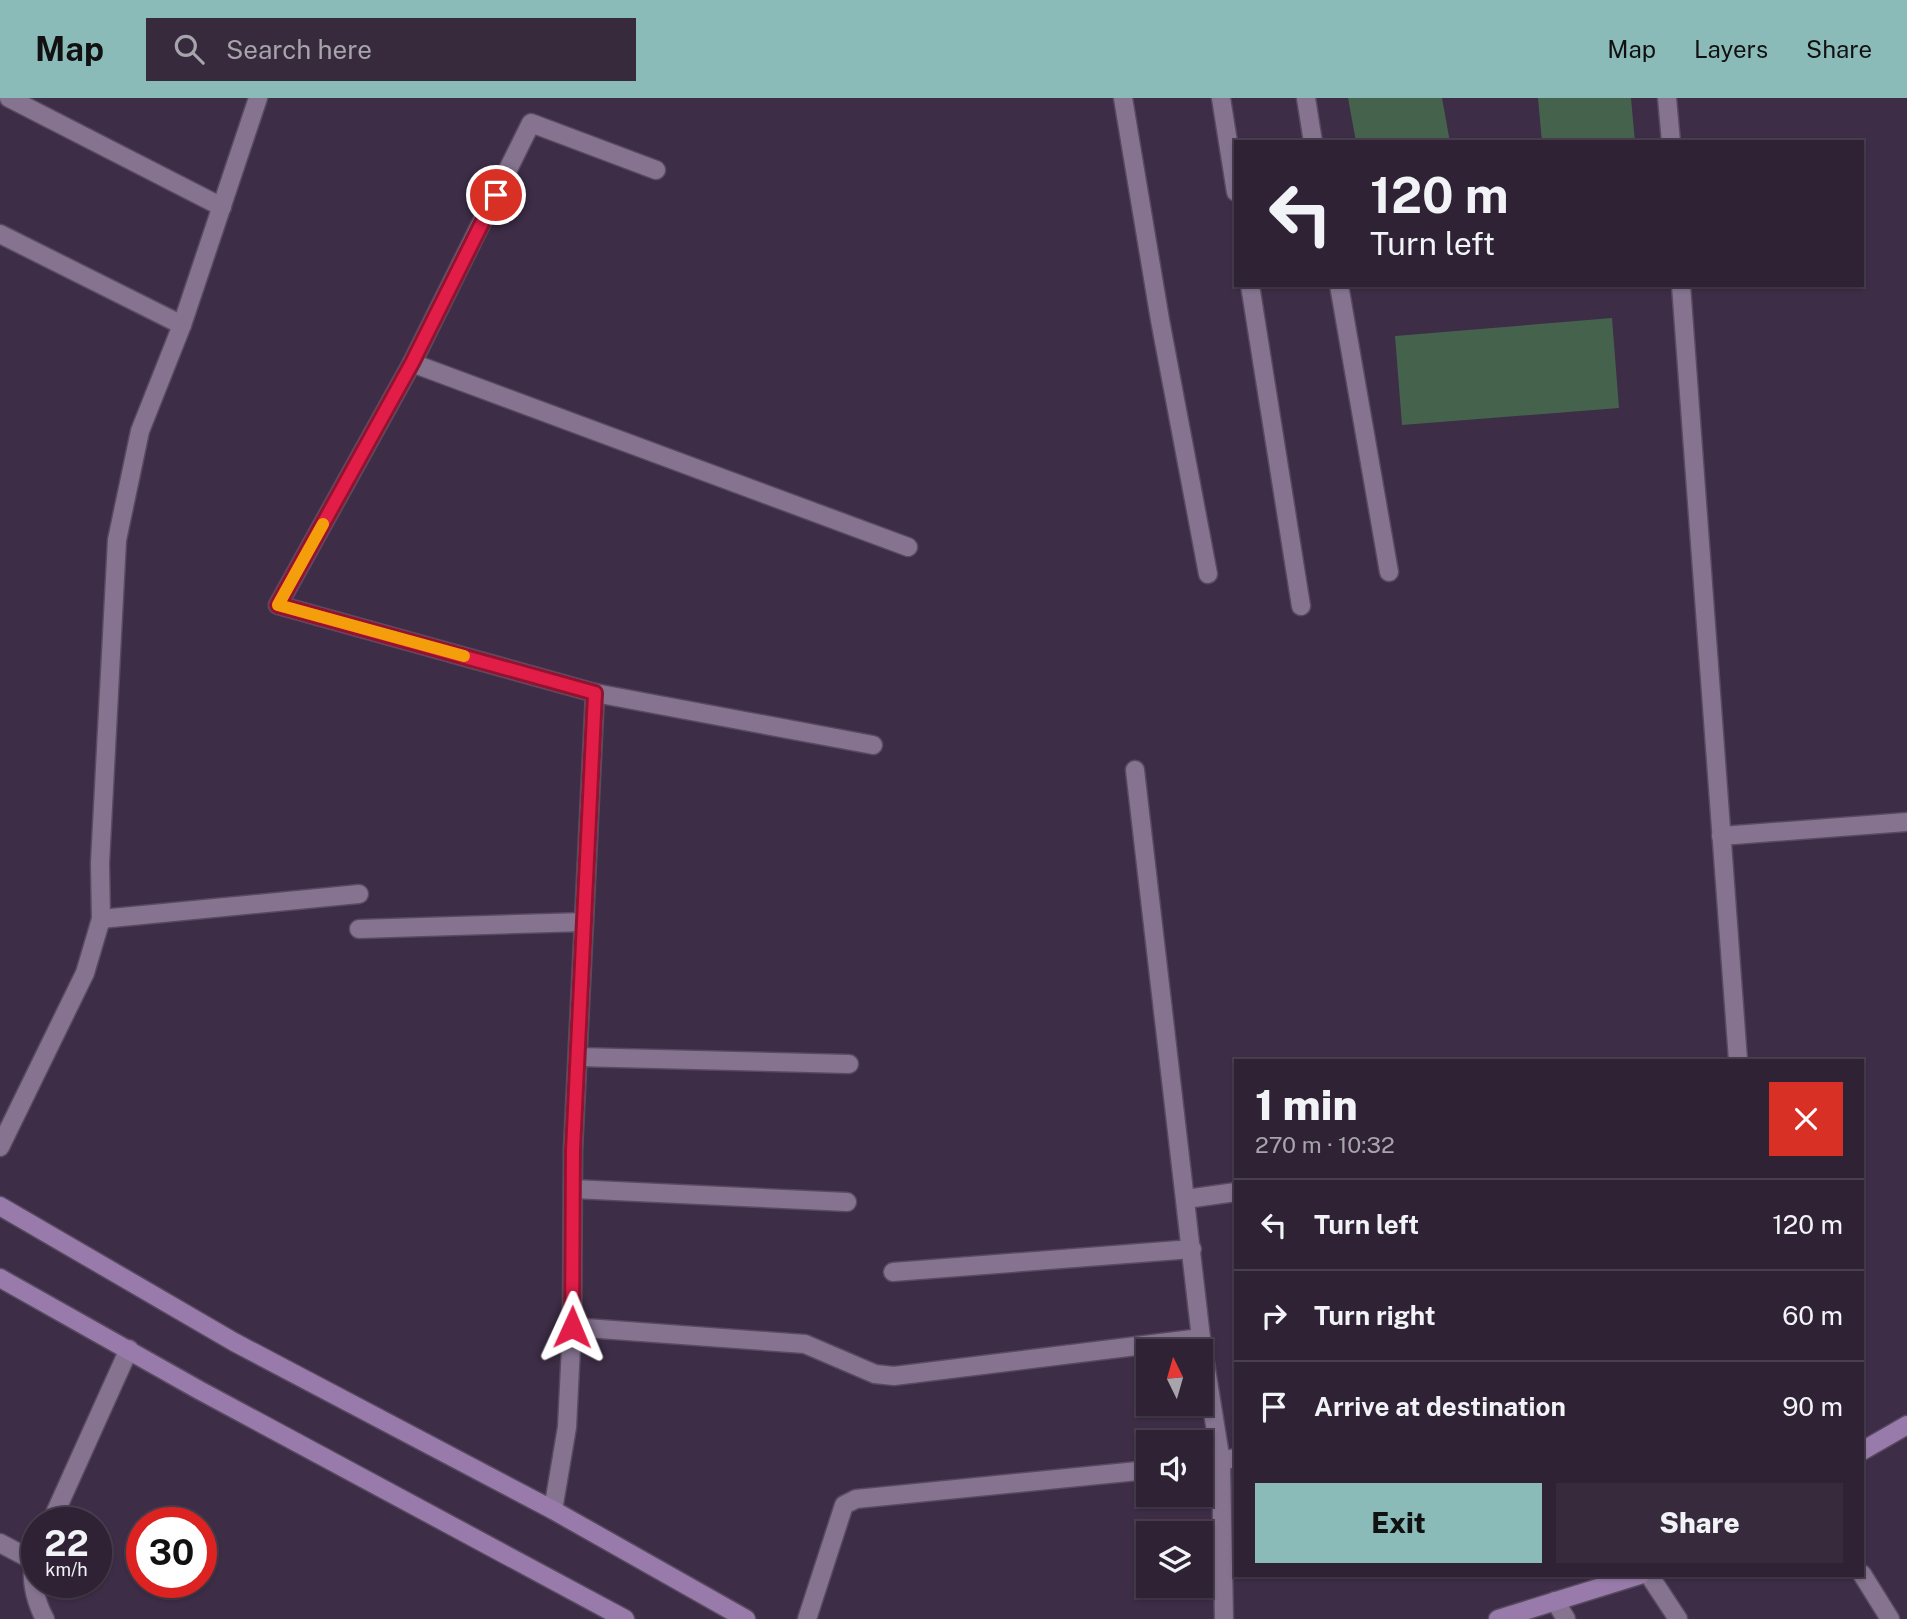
<!DOCTYPE html>
<html lang="en">
<head>
<meta charset="utf-8">
<style>
	body { margin:0; font-family:"Public Sans",sans-serif; background:#362a3c; color:#f1f3f6; height:100vh; display:flex; flex-direction:column; font-size:26px; white-space:nowrap }
	* { box-sizing:border-box; margin:0 }
	p { font-size:23px; color:#a7a4ac }
	.icon { flex:none; width:38px; height:38px; fill:none; stroke:currentColor; stroke-width:2; stroke-linecap:round; stroke-linejoin:round }
	.map { position:relative; flex:1; overflow:hidden }
	.drawer { position:absolute; left:1234px; top:961px; width:630px; height:518px; display:flex; flex-direction:column; background:#2e2234; border-radius:0px; box-shadow:0 2px 5px #0004,0 0 0 2px #493f4f }
	.drawer>* { flex:none }
	.top-card { position:absolute; left:1234px; top:42px; width:630px; height:147px; border-radius:0px; box-shadow:0 2px 5px #0004,0 0 0 2px #493f4f; background:#2e2234; color:#f1f3f6; overflow:hidden }
	.needle { width:46px; rotate:355deg }
	.tools { position:absolute; left:1136px; top:1241px; display:grid; gap:14px }
	.tools a { display:grid; place-items:center; width:77px; height:77px; border-radius:0px; background:#2e2234; box-shadow:0 2px 5px #0004,0 0 0 2px #493f4f; font-size:35px }
	.speed { position:absolute; left:21px; top:1409px; display:flex; gap:14px; font-size:35px; font-weight:700; text-align:center }
	.speed>* { display:grid; place-content:center; width:91px; height:91px; border-radius:50%; background:#2e2234; box-shadow:0 2px 5px #0004,0 0 0 2px #493f4f; line-height:1 }
	.speed small { font-size:18px; font-weight:400 }
	.speed .limit { border:10px solid #d22; background:#fff; color:#111 }
	.pin { position:absolute; display:grid; place-items:center; width:60px; height:60px; color:#fff; margin:-30px; border:4px solid #fff; border-radius:50%; box-shadow:0 2px 7px #0007 }
	.me { position:absolute; width:77px; margin:-38px; rotate:1deg; stroke-linejoin:round; filter:drop-shadow(0 0 5px #0008) }
	.turn { display:flex; align-items:center; gap:24px; height:147px; padding:0 21px; font-size:32px }
	.turn .icon { width:91px; height:91px; stroke-width:2.5 }
	.turn b { display:block; font-size:49px; line-height:60px }
	.round { display:grid; place-items:center; flex:none; width:74px; height:74px; border-radius:0px; background:#362a3c }
	.summary { display:flex; align-items:center; justify-content:space-between; height:119px; padding:0 21px }
	h1 { font-size:42px; font-weight:800; line-height:52px }
	.action { display:flex; gap:14px; margin-top:auto; padding:14px 21px }
	.action a { flex:1; height:80px; border-radius:0px; background:#8bbbb9; color:#111; font-size:28px; font-weight:800; line-height:80px; text-align:center }
	.action a+a { background:#362a3c; color:#f1f3f6 }
	ul { padding:0; list-style:none }
	li { display:flex; align-items:center; gap:21px; height:91px; padding:0 21px; border-top:2px solid #493f4f }
	li div { flex:1 }
	li b { display:block; font-size:26px }
	li em { font-style:normal }
	header { display:flex; align-items:center; gap:42px; box-sizing:border-box; height:98px; padding:0 35px; background:#8bbbb9; color:#111 }
	header strong { font-size:33px }
	nav { display:flex; gap:38px; margin-inline-start:auto; font-size:24px }
	.search { width:490px; height:63px; background:#362a3c; display:flex; align-items:center; gap:18px; box-sizing:border-box; padding:0 24px; border-radius:0px; color:#a7a4ac; font-size:26px }
	.map>svg:first-child { display:block }
	.building { fill:#45624d }
	.lines { fill:none; stroke-linecap:round; stroke-linejoin:round }
	.street-casing { stroke:#584a60; stroke-width:21 }
	.secondary-casing { stroke:#584a60; stroke-width:21 }
	.street { stroke:#857390; stroke-width:18 }
	.secondary { stroke:#987baa; stroke-width:18 }
	.route-casing { stroke:#92132f; stroke-width:18 }
	.route { stroke:#e11d48; stroke-width:12 }
	.slow { stroke:#f59e0b; stroke-width:12 }
</style>
</head>
<body>
<header>
<strong>Map</strong>
<div class="search"><svg class="icon" aria-label="search" viewBox="0 0 24 24"><circle cx="10" cy="10" r="6"/><path d="M15 15l6 6"/></svg>Search here</div>
<nav><a>Map</a><a>Layers</a><a>Share</a></nav>
</header>
<div class="map">
<svg width="1907" height="1521" viewBox="0 0 1907 1521">
	<rect width="100%" height="100%" fill="#3d2d46"/>
	<!-- building -->
	<g class="building">
		<path d="M1348,0H1442L1450,44H1356Z"/>
		<path d="M1538,0H1631L1635,44H1542Z"/>
		<path d="M1612,220L1619,310L1402,327L1395,238Z"/>
	</g>
	<g class="lines">
		<!-- street casing -->
		<g class="street-casing">
			<g id="street">
				<path d="M9,0L222,109"/>
				<path d="M1123,0L1160,222L1208,476"/>
				<path d="M1221,0L1236,94"/>
				<path d="M1306,0L1313,44"/>
				<path d="M1667,0L1671,44"/>
				<path d="M0,136L182,227"/>
				<path d="M1250,187L1301,508"/>
				<path d="M1339,187L1389,474"/>
				<path d="M1681,187L1738,962"/>
				<path d="M412,265L531,25L656,72"/>
				<path d="M873,647L595,595L278,507L412,265L908,449"/>
				<path d="M1135,672L1201,1240L1221,1364L1224,1521"/>
				<path d="M1721,738L1907,724"/>
				<path d="M101,821L359,796"/>
				<path d="M359,831L584,824"/>
				<path d="M578,959L849,966"/>
				<path d="M0,1049L85,875L101,821L100,765L117,442L140,333L182,227L258,0"/>
				<path d="M573,1091L847,1104"/>
				<path d="M1186,1101L1236,1094"/>
				<path d="M893,1174L1192,1151"/>
				<path d="M572,1229L805,1246L875,1276L894,1278L1201,1240"/>
				<path d="M1200,1366L1236,1360"/>
				<path d="M553,1412L567,1329L572,1229L573,1052L595,595"/>
				<path d="M51,1424L129,1251"/>
				<path d="M0,1445L34,1463"/>
				<path d="M37,1456C28,1475 35,1503 45,1521"/>
				<path d="M1862,1476L1890,1521"/>
				<path d="M1649,1477L1678,1521"/>
				<path d="M1555,1503L1566,1521"/>
				<path d="M807,1521L844,1407L856,1401L1148,1372"/>
			</g>
		</g>
		<!-- secondary casing -->
		<g class="secondary-casing">
			<g id="secondary">
				<path d="M0,1108L234,1244L553,1412L746,1521"/>
				<path d="M0,1180L199,1292L625,1521"/>
				<path d="M1862,1353L1907,1327"/>
				<path d="M1498,1521L1640,1477"/>
			</g>
		</g>
		<!-- street -->
		<use href="#street" class="street"/>
		<!-- secondary -->
		<use href="#secondary" class="secondary"/>
	</g>
	<g class="lines">
		<!-- route casing -->
		<g class="route-casing">
			<path id="route" d="M496,97L412,265L278,507L595,595L573,1052L572,1229"/>
		</g>
		<!-- route -->
		<use href="#route" class="route"/>
		<!-- slow -->
		<path class="slow" d="M323,426L278,507L464,558"/>
	</g>
</svg>
<div class="tools">
<a><svg class="needle" viewBox="-14 -14 28 28"><path d="M0-13l5 13h-10z" fill="#e53935"/><path d="M0 13l5-13h-10z" fill="#a7a4ac"/></svg></a>
<a><svg class="icon" aria-label="sound" viewBox="0 0 24 24"><path d="M4 9h4l5-4v14l-5-4H4zM17 9q2 3 0 6"/></svg></a>
<a><svg class="icon" aria-label="layers" viewBox="0 0 24 24"><path d="M12 4l9 5-9 5-9-5zM3 14l9 5 9-5"/></svg></a>
</div>
<div class="speed"><div>22<small>km/h</small></div><div class="limit">30</div></div>
<div class="pin" style="left:496px;top:97px;background:#d93025"><svg class="icon" aria-label="arrive" viewBox="0 0 24 24"><path d="M6 21V4h12l-3 4 3 4H6"/></svg></div>
<svg class="me" style="left:572px;top:1229px" viewBox="-20 -20 40 40"><path d="M0-17L14 15 0 8-14 15z" fill="#e11d48" stroke="#fff" stroke-width="4"/></svg>
<div class="top-card">
<div class="turn"><svg class="icon" aria-label="left" viewBox="0 0 24 24"><path d="M17 20v-9H6M10 6l-5 5 5 5"/></svg><div><b>120 m</b>Turn left</div></div>
</div>
<section class="drawer">
<div class="summary"><div><h1>1 min</h1><p>270 m · 10:32</p></div><a class="round" style="background:#d93025;color:#fff"><svg class="icon" aria-label="close" viewBox="0 0 24 24"><path d="M6 6l12 12M18 6L6 18"/></svg></a></div>
<ul>
<li><svg class="icon" aria-label="left" viewBox="0 0 24 24"><path d="M17 20v-9H6M10 6l-5 5 5 5"/></svg><div><b>Turn left</b></div><em>120 m</em></li>
<li><svg class="icon" aria-label="right" viewBox="0 0 24 24"><path d="M7 20v-9h11M14 6l5 5-5 5"/></svg><div><b>Turn right</b></div><em>60 m</em></li>
<li><svg class="icon" aria-label="arrive" viewBox="0 0 24 24"><path d="M6 21V4h12l-3 4 3 4H6"/></svg><div><b>Arrive at destination</b></div><em>90 m</em></li>
</ul>
<div class="action"><a>Exit</a><a>Share</a></div>
</section>
</div>
</body>
</html>
